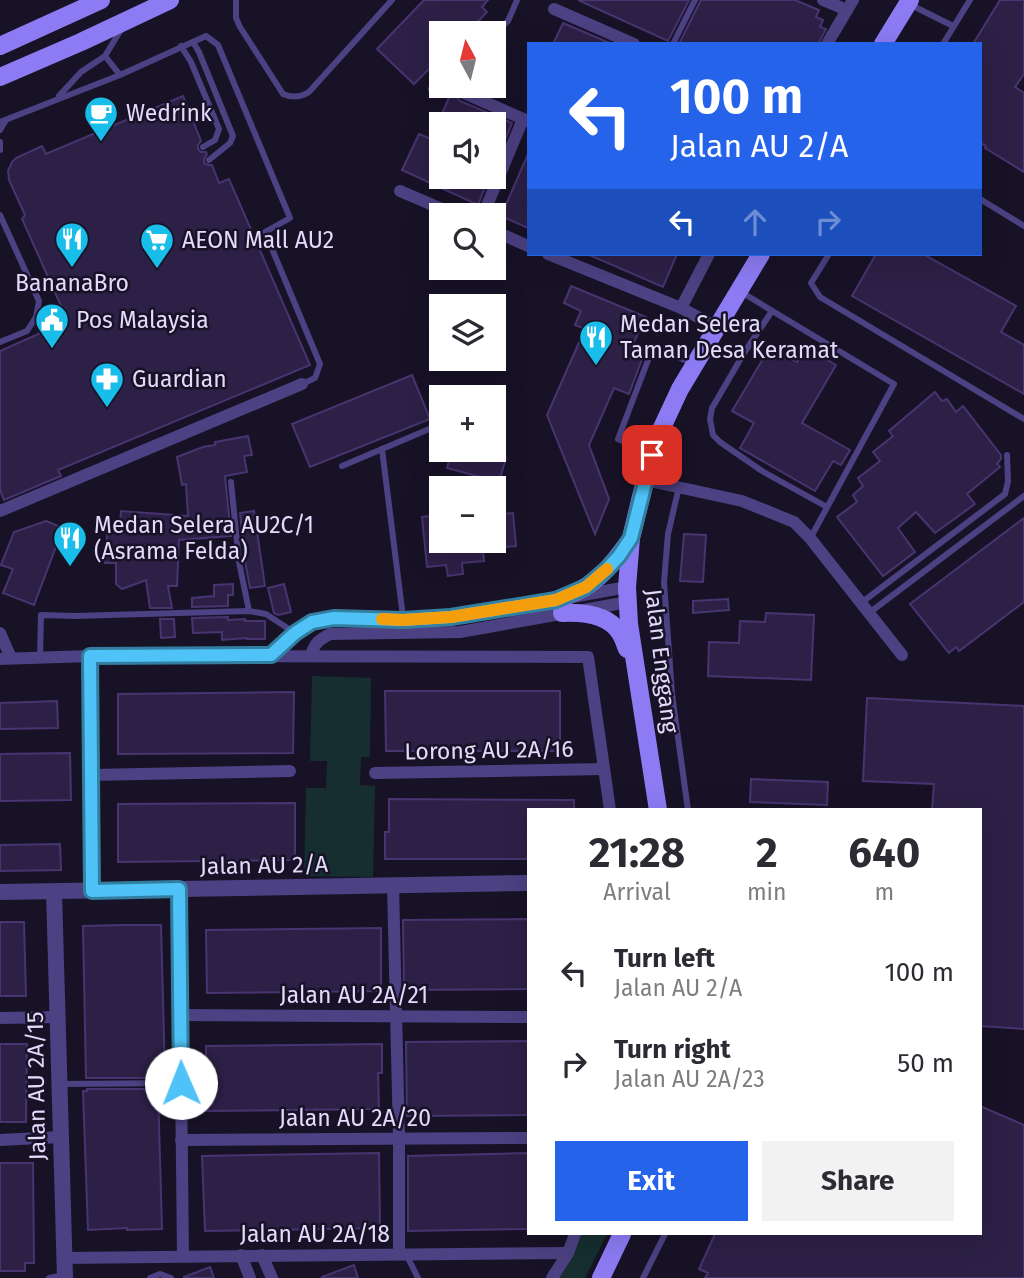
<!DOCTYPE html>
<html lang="en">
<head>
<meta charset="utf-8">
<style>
	body { margin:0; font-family:"Fira Sans",sans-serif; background:#f2f2f3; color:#2b2b33; height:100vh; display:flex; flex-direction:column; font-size:26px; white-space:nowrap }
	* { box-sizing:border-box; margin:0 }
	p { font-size:23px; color:#7c7c81 }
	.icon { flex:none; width:38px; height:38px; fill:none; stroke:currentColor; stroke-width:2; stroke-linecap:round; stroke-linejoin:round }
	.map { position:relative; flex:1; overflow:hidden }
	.panel { position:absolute; left:527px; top:808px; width:455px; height:427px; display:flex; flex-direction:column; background:#fff; border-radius:0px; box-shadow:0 7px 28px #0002 }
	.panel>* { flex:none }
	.guide { position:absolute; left:527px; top:42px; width:455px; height:214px; border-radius:0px; box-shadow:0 7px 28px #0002; background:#2563eb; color:#fff; overflow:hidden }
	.needle { width:46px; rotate:353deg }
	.tools { position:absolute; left:429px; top:21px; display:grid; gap:14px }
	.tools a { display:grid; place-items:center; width:77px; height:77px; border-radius:0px; background:#fff; box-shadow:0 7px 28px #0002; font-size:35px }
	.pin { position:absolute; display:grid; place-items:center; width:60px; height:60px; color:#fff; margin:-30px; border-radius:14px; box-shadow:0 4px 10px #0006 }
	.me { position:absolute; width:77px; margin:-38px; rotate:359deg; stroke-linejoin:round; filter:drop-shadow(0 0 5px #0008) }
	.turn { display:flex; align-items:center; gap:24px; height:147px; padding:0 28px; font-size:32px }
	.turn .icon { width:91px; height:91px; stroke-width:2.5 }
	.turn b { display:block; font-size:49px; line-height:60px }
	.lanes { display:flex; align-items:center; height:66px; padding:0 28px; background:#0003; justify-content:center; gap:35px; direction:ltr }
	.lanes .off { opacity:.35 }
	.eta { display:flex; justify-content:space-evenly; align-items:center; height:119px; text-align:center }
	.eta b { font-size:42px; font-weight:700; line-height:49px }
	.cta { display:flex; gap:14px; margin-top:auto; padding:14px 28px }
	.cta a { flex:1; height:80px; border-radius:0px; background:#2563eb; color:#fff; font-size:28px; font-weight:700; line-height:80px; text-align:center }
	.cta a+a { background:#f2f2f3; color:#2b2b33 }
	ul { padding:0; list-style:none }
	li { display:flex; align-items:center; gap:21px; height:91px; padding:0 28px }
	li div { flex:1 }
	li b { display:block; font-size:26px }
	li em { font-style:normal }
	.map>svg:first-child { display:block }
	.green { fill:#162e30 }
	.building { fill:#2c2046; stroke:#473470; stroke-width:2 }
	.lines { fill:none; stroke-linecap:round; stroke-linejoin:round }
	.service { stroke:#4c4182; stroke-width:6 }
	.minor { stroke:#4c4182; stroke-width:12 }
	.tertiary { stroke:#4c4182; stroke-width:16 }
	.secondary { stroke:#8c7bf3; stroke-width:18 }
	.route-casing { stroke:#337fa1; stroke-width:18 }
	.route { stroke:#4fc3f7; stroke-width:12 }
	.slow { stroke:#f59e0b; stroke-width:12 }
	.labels { text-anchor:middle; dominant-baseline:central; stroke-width:5; stroke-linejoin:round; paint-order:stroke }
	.poi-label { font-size:23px; fill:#e3dbfc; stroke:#181227; text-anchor:start }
	.street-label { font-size:23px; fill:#e3dbfc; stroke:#181227 }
</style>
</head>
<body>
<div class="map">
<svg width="1024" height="1278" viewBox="0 0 1024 1278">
	<rect width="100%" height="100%" fill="#181227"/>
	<!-- green -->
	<g class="green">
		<path d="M312,676L371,678L370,757H361L360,785L375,786L373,877L304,876L306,788H326L327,761H310Z"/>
		<path d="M580,1234H607L585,1278H558Z"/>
	</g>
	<!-- building -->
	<g class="building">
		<path d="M424,0H488L482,7L487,12L467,33H441V48L431,58L435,63L414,84L377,49Z"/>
		<path d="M578,0H689L668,41Z"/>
		<path d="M701,0H795L819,10L816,17L823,20L820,27L826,29L818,44H679Z"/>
		<path d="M1000,0H1024V74L1015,87L1024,93V172L985,148L986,146L980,143V44H973Z"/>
		<path d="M563,23L612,44H553Z"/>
		<path d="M451,93L456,96L460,101L512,123L494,167V124H441V177H489L478,205L402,170L419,134L431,139Z"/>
		<path d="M183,96L201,141L198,145V149L201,152H206L207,154L204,159V163L208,165H212L219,183L229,179L310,365L58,470L61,476L4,500L0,490V351L54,327L62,308L22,219L25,215L9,180L8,171L12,162L16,158L42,146L46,154Z"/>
		<path d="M528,154V228L501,216Z"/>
		<path d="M587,254H677L663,287Z"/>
		<path d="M876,254H923L1016,306L1001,332L1024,345V394L852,296Z"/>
		<path d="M571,286L646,317L632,346L645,351L629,394L614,388L589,445L609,499L595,534L547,415L585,329L575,325L581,311L564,303Z"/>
		<path d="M770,347L797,362L806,347L836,365L802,423L850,450L841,465L833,461L815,491L740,448L754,423L732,411Z"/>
		<path d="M412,375L430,419L310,467L292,424Z"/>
		<path d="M935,392L942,401L947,399L956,412L963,406L1001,455V459L997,464L1000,467L967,494L975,504L935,533L916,512L898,528L915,552L883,576L837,517L857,502L853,495L863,486L858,478L880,461L873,452L893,436L889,431Z"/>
		<path d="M248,436L252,455L244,456L247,472L225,476L231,536L179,540L177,586H168L172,608H150L146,580L122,589L116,584V563H105L108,523H120L121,511L188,516L186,484L182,485L177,457L203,447L215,445V442Z"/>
		<path d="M452,450H486L485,452L506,458L499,482L447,468Z"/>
		<path d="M254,511L265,586L250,588L245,561L240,513Z"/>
		<path d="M513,513L516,546L494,548V515Z"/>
		<path d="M441,515V541H482L484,561L462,563L463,574L448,576L446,565L427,567L422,517Z"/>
		<path d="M1024,518V602L959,651L956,647L949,653L910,604Z"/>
		<path d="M46,521L63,528L34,605L3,593L13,569L1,565L14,532Z"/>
		<path d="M684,534L706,535L703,582L680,581Z"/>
		<path d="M233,584V595H228V606L192,607V598L214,596V585Z"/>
		<path d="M284,584L291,612L278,615L274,613L268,588Z"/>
		<path d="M728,599L729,610L693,613V601Z"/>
		<path d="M766,613L814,615L811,680L708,676L709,642L739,643L740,621L765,622Z"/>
		<path d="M228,617V620L245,619V621H265V639H247V638L222,640V632L193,633L192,618Z"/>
		<path d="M160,619H174L175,637L161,638Z"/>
		<path d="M385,691H560V751H386Z"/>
		<path d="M294,692L293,753L118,754V694Z"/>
		<path d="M867,698L1024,706V1029L980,1026V810H932L934,784L863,781Z"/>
		<path d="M57,701L58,728L0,729V703Z"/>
		<path d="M70,753L71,800L0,801V754Z"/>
		<path d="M751,779L828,782L827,805L750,802Z"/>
		<path d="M389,799L574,800V810H528V859H385V832H389Z"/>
		<path d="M295,803V860L118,862V804Z"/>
		<path d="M60,844L61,870L0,871V845Z"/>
		<path d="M528,919V989L404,990L403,920Z"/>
		<path d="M0,922H24L26,996H0Z"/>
		<path d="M120,925H161L165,1076H158V1078H86L83,926Z"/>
		<path d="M381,928V991L207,993L206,930Z"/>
		<path d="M528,1041V1115L407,1116L406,1042Z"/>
		<path d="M0,1044H27L26,1122H0Z"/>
		<path d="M382,1044V1073H378L379,1109L204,1111V1076H206V1046Z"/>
		<path d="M87,1089H158L162,1229L127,1230V1228L88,1230L83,1091H87Z"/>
		<path d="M980,1106L1024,1125V1278H705L708,1273L699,1269L715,1234H980Z"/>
		<path d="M379,1153L380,1228L205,1231L202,1156Z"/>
		<path d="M528,1153V1229L408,1231V1156Z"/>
		<path d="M0,1163H33L34,1263H25V1271H0Z"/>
		<path d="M354,1265L358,1278H322V1277Z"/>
		<path d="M210,1267L214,1278H184V1277Z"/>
	</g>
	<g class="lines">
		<!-- service -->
		<g class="service">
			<path d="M236,0V18L240,27L283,94C292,98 301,97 309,92L392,0"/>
			<path d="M911,5L953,26"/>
			<path d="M494,34L508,21L517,0"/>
			<path d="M193,42L199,52L233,136L230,143L209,160"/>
			<path d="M673,44L695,0"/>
			<path d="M943,44L970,0"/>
			<path d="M181,46L191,62L219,129L215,140L203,147"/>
			<path d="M105,56L120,75"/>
			<path d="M431,89L441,80"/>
			<path d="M59,96L81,72L105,56L122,28"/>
			<path d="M0,122L120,75L206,36L218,45L290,218L265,232L320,364L315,378L302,384"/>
			<path d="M0,130L6,120"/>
			<path d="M0,142V150"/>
			<path d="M980,199L1024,226"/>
			<path d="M0,215L39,301L36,317L27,331L0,342"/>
			<path d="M829,254L811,283L820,297L1024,419"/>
			<path d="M741,292L894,384L811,537"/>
			<path d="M772,311L744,353L712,408L710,419L713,435L720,442L762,471L827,507"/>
			<path d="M382,449L405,633"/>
			<path d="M652,455L618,439L653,347L692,363"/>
			<path d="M342,466L441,424"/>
			<path d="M231,482L239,562L249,611"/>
			<path d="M679,487L668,534L664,582L672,694L688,810"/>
			<path d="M861,603L1005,494L1008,481L1007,455"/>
			<path d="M869,613L1024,496"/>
			<path d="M40,657L41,615L74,616L249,611L266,614L295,633"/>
			<path d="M61,1084L181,1083"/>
			<path d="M407,1256L418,1278"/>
			<path d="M49,1278L64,1275"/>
			<path d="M150,1278L160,1274L171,1278"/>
			<path d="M643,1278L665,1234"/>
		</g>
		<!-- minor -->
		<g class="minor">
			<path d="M823,0L847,10"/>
			<path d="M554,9L634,44"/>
			<path d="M827,44L853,0"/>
			<path d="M464,93L528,121"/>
			<path d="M400,191L456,215"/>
			<path d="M483,215L523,119"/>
			<path d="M494,231L528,246"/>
			<path d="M548,254L681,308L716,327"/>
			<path d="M681,308L709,254"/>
			<path d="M645,480L742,501L794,522L810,538L902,655"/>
			<path d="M0,511L302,384"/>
			<path d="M0,633L11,658"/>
			<path d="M271,655L295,633L312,622L334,619L403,620L451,617L556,600L627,587"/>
			<path d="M90,656L92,891"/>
			<path d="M311,656C314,643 319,640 330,634L460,632L628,602"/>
			<path d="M0,659L90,656L588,657L610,810"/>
			<path d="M375,773L604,769"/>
			<path d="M91,775L290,771"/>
			<path d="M393,885L399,1138V1254"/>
			<path d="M179,889L183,1256"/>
			<path d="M180,1015L528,1017"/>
			<path d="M0,1018L57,1017"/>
			<path d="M0,1140L60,1137"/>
			<path d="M181,1140L528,1138"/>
			<path d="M241,1255L250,1278"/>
			<path d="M262,1255L272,1278"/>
			<path d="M63,1258L568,1253"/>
			<path d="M552,1278L568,1253L575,1234"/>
		</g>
		<!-- tertiary -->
		<g class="tertiary">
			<path d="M0,892L528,883"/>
			<path d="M54,892L65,1278"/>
		</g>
		<!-- secondary -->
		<g class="secondary">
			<path d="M883,44L910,0"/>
			<path d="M0,46L101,0"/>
			<path d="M0,77L81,42L170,0"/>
			<path d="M556,600C566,596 578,592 587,586C605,574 618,557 630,540"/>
			<path d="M562,613C581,612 608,614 620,633C623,637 625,644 627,649"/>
			<path d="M658,810L629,624L627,587L631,538L645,480L659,434L680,389L761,254"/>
			<path d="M601,1278L622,1234"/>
		</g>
	</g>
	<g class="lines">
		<!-- route casing -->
		<g class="route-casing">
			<path id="route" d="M181,1083L179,889L92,891L90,656L271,655L295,633L312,622L334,618L403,620L451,617L556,600L586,587L607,569L619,556L631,538L652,455"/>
		</g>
		<!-- route -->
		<use href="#route" class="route"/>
		<!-- slow -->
		<path class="slow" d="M382,619L403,620L451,617L556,600L586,587L607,569"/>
	</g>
	<!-- icons -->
	<defs>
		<g id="cafe-pin" transform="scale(1.75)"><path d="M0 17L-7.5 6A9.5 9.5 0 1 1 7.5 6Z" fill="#19bdea" stroke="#181227"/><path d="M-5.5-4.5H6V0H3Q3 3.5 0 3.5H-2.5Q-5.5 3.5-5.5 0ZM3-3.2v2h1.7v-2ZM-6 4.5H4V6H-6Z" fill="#fff"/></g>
		<g id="restaurant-pin" transform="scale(1.75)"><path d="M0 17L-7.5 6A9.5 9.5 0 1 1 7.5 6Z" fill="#19bdea" stroke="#181227"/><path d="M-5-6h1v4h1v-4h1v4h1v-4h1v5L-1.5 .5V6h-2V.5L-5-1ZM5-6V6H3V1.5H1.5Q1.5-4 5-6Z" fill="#fff"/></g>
		<g id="supermarket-pin" transform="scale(1.75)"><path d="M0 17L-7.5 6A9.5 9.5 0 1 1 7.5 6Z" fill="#19bdea" stroke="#181227"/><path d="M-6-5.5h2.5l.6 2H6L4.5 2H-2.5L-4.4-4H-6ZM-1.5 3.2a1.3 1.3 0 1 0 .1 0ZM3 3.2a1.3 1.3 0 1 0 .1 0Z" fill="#fff"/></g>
		<g id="civic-pin" transform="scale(1.75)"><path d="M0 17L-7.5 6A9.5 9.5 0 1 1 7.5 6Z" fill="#19bdea" stroke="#181227"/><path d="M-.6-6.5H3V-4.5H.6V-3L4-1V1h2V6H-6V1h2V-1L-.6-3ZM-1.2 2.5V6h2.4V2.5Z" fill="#fff"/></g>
		<g id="pharmacy-pin" transform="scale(1.75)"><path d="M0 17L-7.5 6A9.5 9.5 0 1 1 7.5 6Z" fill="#19bdea" stroke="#181227"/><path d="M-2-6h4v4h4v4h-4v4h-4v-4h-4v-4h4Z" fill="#fff"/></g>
	</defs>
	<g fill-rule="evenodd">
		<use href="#cafe-pin" x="101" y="113"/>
		<use href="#restaurant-pin" x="72" y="239"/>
		<use href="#supermarket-pin" x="157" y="240"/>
		<use href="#civic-pin" x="52" y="320"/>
		<use href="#restaurant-pin" x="596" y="337"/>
		<use href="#pharmacy-pin" x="107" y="379"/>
		<use href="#restaurant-pin" x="70" y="538"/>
	</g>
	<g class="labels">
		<!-- poi labels -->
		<g class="poi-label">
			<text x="126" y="113">Wedrink</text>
			<text x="182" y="240">AEON Mall AU2</text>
			<text x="72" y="283" text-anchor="middle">BananaBro</text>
			<text x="76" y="320">Pos Malaysia</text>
			<text x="620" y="324">Medan Selera<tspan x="620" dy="26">Taman Desa Keramat</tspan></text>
			<text x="132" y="379">Guardian</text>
			<text x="94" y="525">Medan Selera AU2C/1<tspan x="94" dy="26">(Asrama Felda)</tspan></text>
		</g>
		<!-- street labels -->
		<g class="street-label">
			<text transform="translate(662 661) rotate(83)">Jalan Enggang</text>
			<text transform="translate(489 750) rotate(-1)">Lorong AU 2A/16</text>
			<text transform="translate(264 865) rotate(-1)">Jalan AU 2/A</text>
			<text x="354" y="995">Jalan AU 2A/21</text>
			<text transform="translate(36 1086) rotate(-91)">Jalan AU 2A/15</text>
			<text x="355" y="1118">Jalan AU 2A/20</text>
			<text x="315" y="1234">Jalan AU 2A/18</text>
		</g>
	</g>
</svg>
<div class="tools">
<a><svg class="needle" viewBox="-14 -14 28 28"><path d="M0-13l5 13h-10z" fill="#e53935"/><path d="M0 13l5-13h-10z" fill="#7c7c81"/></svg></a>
<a><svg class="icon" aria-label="sound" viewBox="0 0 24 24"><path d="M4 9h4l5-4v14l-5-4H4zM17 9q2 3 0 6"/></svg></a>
<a><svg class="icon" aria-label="search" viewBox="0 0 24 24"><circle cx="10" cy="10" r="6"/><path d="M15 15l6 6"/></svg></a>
<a><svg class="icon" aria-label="layers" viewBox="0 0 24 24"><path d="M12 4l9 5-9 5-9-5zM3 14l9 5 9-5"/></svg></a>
<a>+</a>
<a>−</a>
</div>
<div class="pin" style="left:652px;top:455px;background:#d93025"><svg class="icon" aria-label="arrive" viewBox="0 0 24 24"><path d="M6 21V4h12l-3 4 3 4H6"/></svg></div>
<svg class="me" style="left:181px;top:1083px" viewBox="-20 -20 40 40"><circle r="19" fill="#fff"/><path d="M0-13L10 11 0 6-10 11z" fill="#4fc3f7"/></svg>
<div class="guide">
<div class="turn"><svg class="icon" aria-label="left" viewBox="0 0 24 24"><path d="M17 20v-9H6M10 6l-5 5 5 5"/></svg><div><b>100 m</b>Jalan AU 2/A</div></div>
<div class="lanes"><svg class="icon" aria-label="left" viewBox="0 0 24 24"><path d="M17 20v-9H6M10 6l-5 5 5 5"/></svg><svg class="icon off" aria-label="ahead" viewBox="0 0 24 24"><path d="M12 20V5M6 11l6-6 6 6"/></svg><svg class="icon off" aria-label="right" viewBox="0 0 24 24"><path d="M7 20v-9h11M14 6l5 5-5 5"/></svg></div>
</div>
<section class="panel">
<div class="eta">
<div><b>21:28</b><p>Arrival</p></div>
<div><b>2</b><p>min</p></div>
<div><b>640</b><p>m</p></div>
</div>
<ul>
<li><svg class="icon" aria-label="left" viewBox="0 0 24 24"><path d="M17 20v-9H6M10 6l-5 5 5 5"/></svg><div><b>Turn left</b><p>Jalan AU 2/A</p></div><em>100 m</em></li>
<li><svg class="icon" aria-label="right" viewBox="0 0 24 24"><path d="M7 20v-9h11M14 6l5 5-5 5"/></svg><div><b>Turn right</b><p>Jalan AU 2A/23</p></div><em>50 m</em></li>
</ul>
<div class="cta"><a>Exit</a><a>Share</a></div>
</section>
</div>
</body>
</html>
